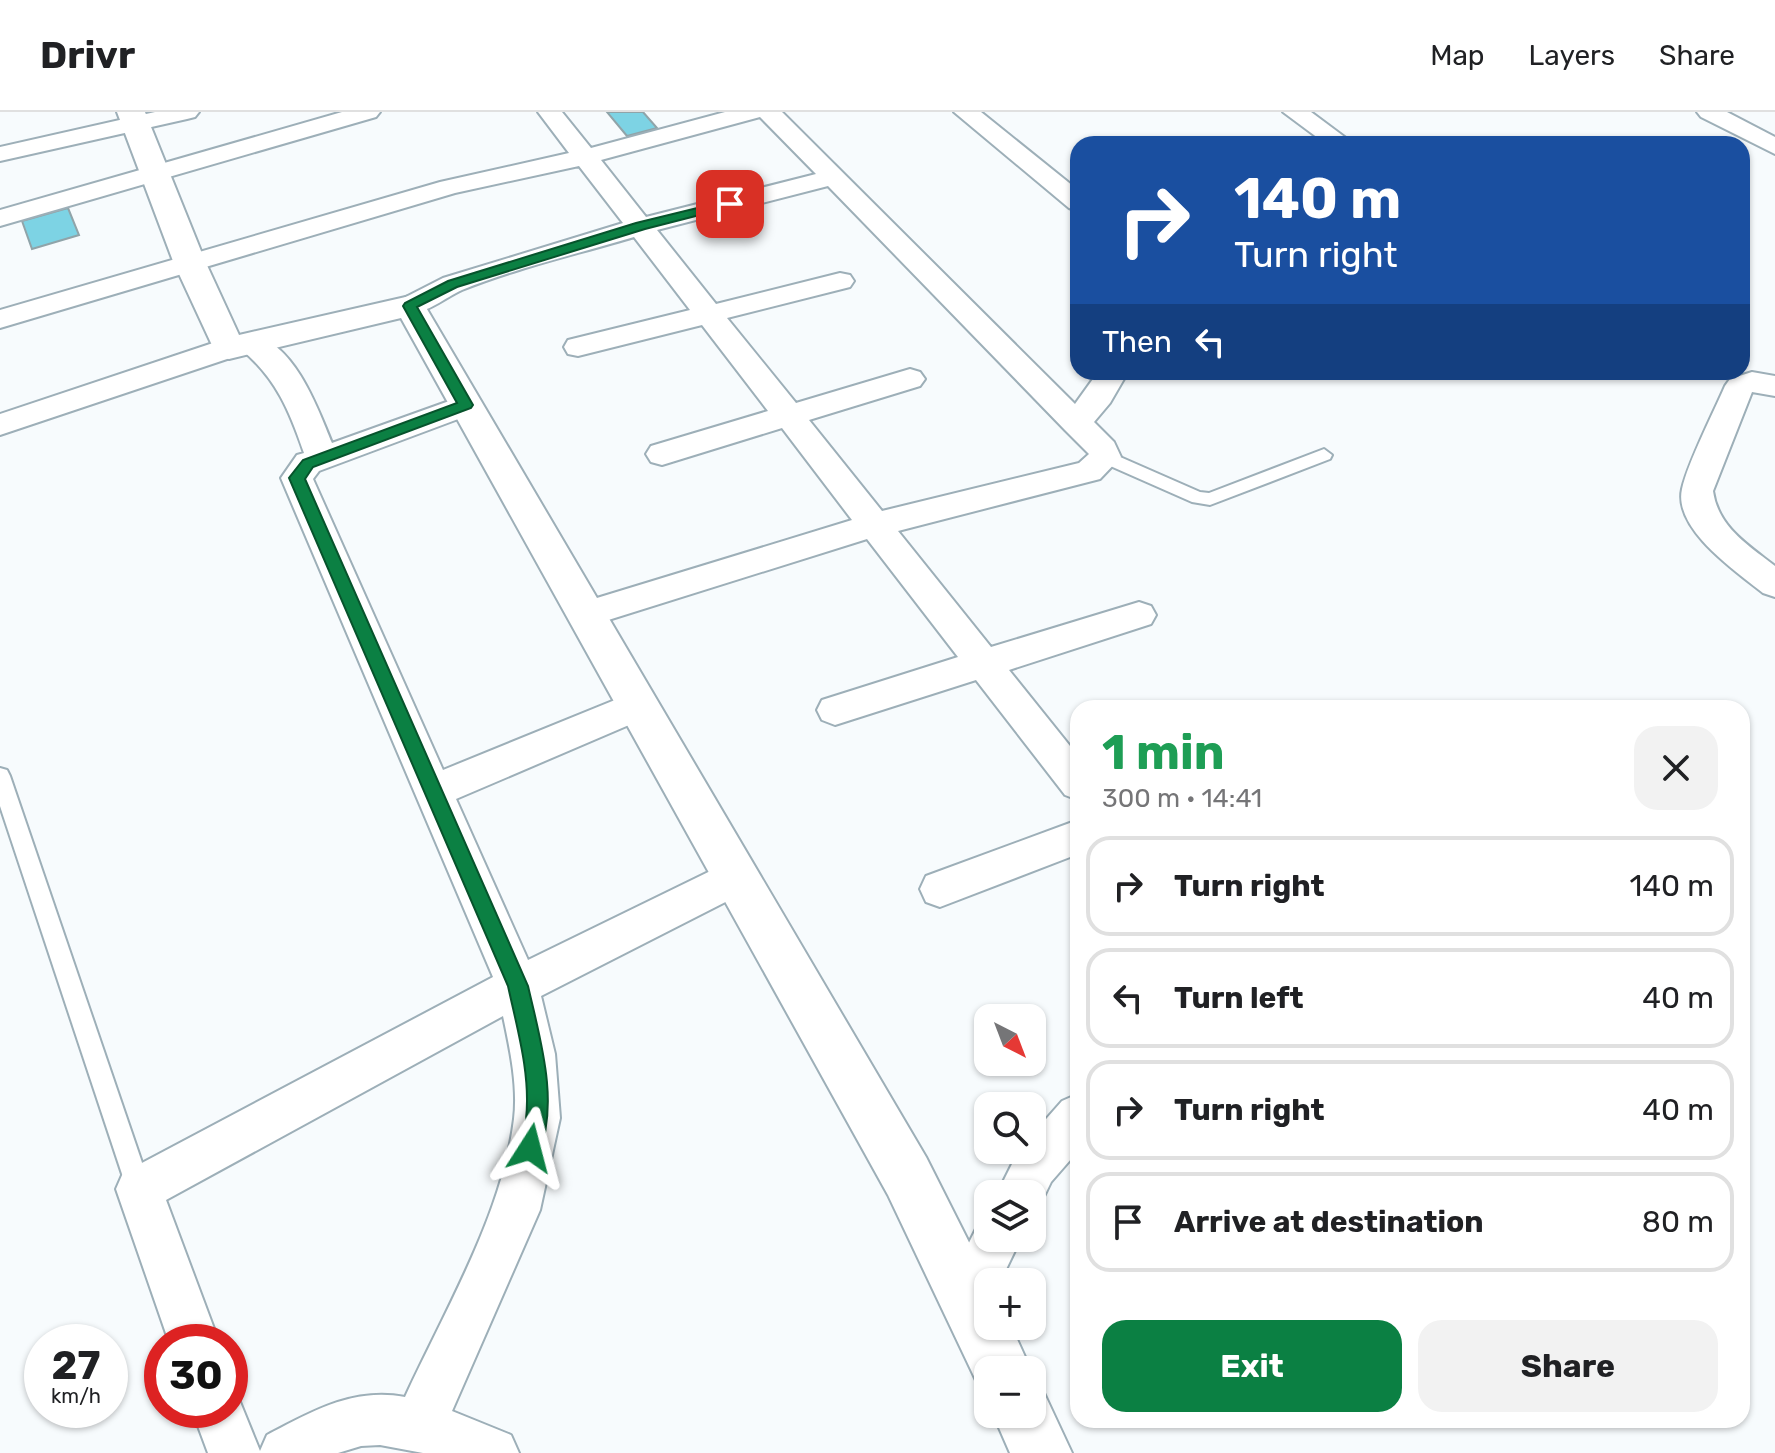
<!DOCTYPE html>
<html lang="en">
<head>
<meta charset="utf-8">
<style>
	body { margin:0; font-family:Rubik,sans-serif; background:#f2f2f2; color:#202124; height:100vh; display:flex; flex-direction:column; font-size:30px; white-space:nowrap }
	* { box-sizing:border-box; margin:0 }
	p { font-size:26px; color:#757577 }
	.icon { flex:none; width:44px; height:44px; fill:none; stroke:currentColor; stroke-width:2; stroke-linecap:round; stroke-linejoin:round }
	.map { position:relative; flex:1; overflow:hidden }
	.sheet { position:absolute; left:1070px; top:588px; width:680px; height:728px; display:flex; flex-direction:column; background:#fff; border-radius:24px; box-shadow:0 2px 6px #0004 }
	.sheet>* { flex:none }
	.hud { position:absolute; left:1070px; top:24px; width:680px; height:244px; border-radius:24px; box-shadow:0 2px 6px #0004; background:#1a4fa0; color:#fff; overflow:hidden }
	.needle { width:52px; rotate:138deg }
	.controls { position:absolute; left:974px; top:892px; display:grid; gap:16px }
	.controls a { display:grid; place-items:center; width:72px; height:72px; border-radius:16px; background:#fff; box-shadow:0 2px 6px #0004; font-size:40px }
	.speed { position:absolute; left:24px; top:1212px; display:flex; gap:16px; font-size:40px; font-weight:700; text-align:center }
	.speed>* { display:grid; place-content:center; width:104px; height:104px; border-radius:50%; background:#fff; box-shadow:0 2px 6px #0004; line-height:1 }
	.speed small { font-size:20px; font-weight:400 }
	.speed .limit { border:12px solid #d22; background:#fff; color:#111 }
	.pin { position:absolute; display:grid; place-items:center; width:68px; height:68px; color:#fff; margin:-34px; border-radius:16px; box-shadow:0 4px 12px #0006 }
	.me { position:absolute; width:88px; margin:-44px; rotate:9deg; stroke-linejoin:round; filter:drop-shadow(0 0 6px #0008) }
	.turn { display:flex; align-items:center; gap:28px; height:168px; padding:0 32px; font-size:36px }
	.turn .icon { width:104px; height:104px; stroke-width:2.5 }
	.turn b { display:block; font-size:56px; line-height:68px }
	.then { display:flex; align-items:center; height:76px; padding:0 32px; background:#0003; gap:16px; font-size:30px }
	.round { display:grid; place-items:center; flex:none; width:84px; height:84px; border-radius:24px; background:#f2f2f2 }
	.head { display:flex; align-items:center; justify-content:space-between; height:136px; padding:0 32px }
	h1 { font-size:48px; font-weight:700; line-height:60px; color:#1e9e55 }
	.primary-button { display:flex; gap:16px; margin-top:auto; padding:16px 32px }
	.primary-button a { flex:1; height:92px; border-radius:24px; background:#0b8043; color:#fff; font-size:32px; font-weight:700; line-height:92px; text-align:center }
	.primary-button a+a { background:#f2f2f2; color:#202124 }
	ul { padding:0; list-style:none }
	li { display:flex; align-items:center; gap:24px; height:100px; margin:0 16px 12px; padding:0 16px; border:4px solid #e0e0e0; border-radius:24px }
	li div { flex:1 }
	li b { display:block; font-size:30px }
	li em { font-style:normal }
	header { display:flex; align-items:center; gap:48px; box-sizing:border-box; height:112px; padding:0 40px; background:#fff; border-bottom:2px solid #e0e0e0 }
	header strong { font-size:38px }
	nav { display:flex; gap:44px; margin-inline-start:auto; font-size:28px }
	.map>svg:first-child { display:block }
	.building { fill:#7dd3e4; stroke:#90a4a9; stroke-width:2 }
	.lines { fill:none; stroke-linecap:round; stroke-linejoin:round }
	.service-casing { stroke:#9dafb8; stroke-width:4 }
	.minor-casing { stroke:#9dafb8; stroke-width:4 }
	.tertiary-casing { stroke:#9dafb8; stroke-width:4 }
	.service { fill:#fff; fill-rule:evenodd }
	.minor { fill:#fff; fill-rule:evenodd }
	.tertiary { fill:#fff; fill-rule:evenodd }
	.route { fill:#0b8043; stroke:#07532c; stroke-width:2 }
</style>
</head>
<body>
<header>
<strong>Drivr</strong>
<nav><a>Map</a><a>Layers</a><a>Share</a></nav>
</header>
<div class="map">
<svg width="1775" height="1341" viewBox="0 0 1775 1341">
	<rect width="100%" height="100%" fill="#f7fbfd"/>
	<!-- building -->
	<g class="building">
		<path d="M607,0H643L657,16L627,24Z"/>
		<path d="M68,96L79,123L32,137L22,109Z"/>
	</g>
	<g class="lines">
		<!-- service casing -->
		<g class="service-casing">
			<g id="service">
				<path d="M1324,337L1332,343L1330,347L1210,393L1192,390L1099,349L1097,345L1099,341H1111L1200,380L1209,381Z"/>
				<path d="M0,656L7,658L10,664L151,1077L148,1086L139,1089L130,1086L127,1077L0,694Z"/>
			</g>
		</g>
		<!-- minor casing -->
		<g class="minor-casing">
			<g id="minor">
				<path d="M155,0H199L195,5L187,7L0,49V35Z"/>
				<path d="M342,0H380L376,5L0,114V98Z"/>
				<path d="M538,0H562L591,36L725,0H782L1075,292L1098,260H1128L1110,291L1094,310L1114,330L1121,345L1100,367L898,419L991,535L1139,490L1151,494L1156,503L1151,512L1009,558L1078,644V688L1065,683L976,568L835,613L822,608L817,598L822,588L958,545L867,427L586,515L574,511L569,502L574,493L852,408L782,316L662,353L651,350L646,342L651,334L768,299L702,213L578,244L568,242L564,235L568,228L690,198L634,125C578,142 516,156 462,178C442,187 423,206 400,200L396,194L400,188L443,166L623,111L579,54L455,81L0,216V198L440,70L569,41ZM760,5L816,62L646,105L601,48ZM828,74L1065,318L1089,342L1079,351L882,399L809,308L920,274L925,267L920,260L910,257L796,291L727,206L850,175L854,169L850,163L840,161L716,192L657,118Z"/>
				<path d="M954,0H981L1078,78V99L1069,96Z"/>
				<path d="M1283,0H1311L1354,32H1326Z"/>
				<path d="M1697,0H1727L1775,25V42L1701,5Z"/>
				<path d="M252,222C295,233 317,294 332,331L466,283L477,286L481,293L477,300L319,359L313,367L443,658L637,579L650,584L655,594L650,604L456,687L528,848L735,747L749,752L755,765L749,778L541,884L555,942L560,1006L540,1098L452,1299L511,1323L519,1341H423L380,1333L361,1334L338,1341H208L192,1298H230V1277L236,1280L260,1339L267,1323C311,1300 353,1275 405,1285C445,1198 502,1103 514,1007C518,974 510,937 503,904L166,1088L219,1230H169L116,1077L123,1061L493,865L281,366L297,343L304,341C290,300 276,266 242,238L239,243L0,323V302L219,229L229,227L239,229L242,225Z"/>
				<path d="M1752,260L1775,264V284L1752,280L1713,379C1718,415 1748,433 1775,454V485L1763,481C1737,460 1673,417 1682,377C1688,350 1713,302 1725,274L1730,267Z"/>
				<path d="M1078,708V742L940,795L926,790L920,777L926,764Z"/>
				<path d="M1078,982V1039L1051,1070L1037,1099L1032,1100V1082H997L1019,1038H1032V1023L1062,989Z"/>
				<path d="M988,1106V1126H1021L1000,1170H988C988,1193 987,1200 966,1208L949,1201L942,1184L980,1109Z"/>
			</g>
		</g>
		<!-- tertiary casing -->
		<g class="tertiary-casing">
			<g id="tertiary">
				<path d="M117,0H145L205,149L239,223L410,184L421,187L926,1045L989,1170L988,1214H1011L1031,1258H988V1281L981,1279L888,1083L401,206L229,247L217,244L173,149Z"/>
				<path d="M1032,1276L1044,1281L1072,1341H1010L993,1302H1032Z"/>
			</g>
		</g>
		<!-- service -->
		<use href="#service" class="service"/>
		<!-- minor -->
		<use href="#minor" class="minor"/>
		<!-- tertiary -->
		<use href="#tertiary" class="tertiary"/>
	</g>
	<!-- route -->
	<path class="route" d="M730,88L735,89V94L645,117L457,175L417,195L473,293L471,296L313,355L305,367L528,874C540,927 560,991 538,1044L530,1047L523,1044C517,1031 525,1020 526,1007C531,963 517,916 508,874L289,366L303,348L457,291L403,194L405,191L448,169L636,111Z"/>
</svg>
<div class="controls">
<a><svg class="needle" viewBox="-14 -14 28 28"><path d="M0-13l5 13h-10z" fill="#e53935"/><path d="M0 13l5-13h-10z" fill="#757577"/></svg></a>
<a><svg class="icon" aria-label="search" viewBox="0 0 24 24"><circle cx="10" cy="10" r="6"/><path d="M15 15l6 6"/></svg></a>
<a><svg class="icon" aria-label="layers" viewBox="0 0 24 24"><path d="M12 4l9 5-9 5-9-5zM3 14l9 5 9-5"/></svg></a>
<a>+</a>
<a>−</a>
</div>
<div class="speed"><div>27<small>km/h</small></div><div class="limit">30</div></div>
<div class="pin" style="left:730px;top:92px;background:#d93025"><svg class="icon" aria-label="arrive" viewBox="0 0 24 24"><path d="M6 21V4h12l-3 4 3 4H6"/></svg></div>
<svg class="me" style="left:530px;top:1036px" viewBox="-20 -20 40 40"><path d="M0-17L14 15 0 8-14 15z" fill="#0b8043" stroke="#fff" stroke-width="4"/></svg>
<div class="hud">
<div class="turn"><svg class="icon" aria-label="right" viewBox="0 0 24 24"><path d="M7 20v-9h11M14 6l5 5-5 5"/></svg><div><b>140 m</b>Turn right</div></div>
<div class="then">Then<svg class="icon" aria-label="left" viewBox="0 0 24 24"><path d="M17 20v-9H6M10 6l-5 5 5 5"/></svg></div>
</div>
<section class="sheet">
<div class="head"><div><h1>1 min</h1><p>300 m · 14:41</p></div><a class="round"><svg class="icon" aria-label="close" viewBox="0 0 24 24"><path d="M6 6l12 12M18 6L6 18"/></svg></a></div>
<ul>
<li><svg class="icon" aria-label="right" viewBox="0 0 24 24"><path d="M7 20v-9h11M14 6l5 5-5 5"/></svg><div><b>Turn right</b></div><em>140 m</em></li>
<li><svg class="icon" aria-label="left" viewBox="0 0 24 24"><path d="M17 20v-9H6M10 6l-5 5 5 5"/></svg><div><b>Turn left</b></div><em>40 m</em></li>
<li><svg class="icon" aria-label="right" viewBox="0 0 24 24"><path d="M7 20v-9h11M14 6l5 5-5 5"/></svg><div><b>Turn right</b></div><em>40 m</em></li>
<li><svg class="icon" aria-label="arrive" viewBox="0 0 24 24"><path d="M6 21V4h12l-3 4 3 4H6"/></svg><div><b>Arrive at destination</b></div><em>80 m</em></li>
</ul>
<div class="primary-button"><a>Exit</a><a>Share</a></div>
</section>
</div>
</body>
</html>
